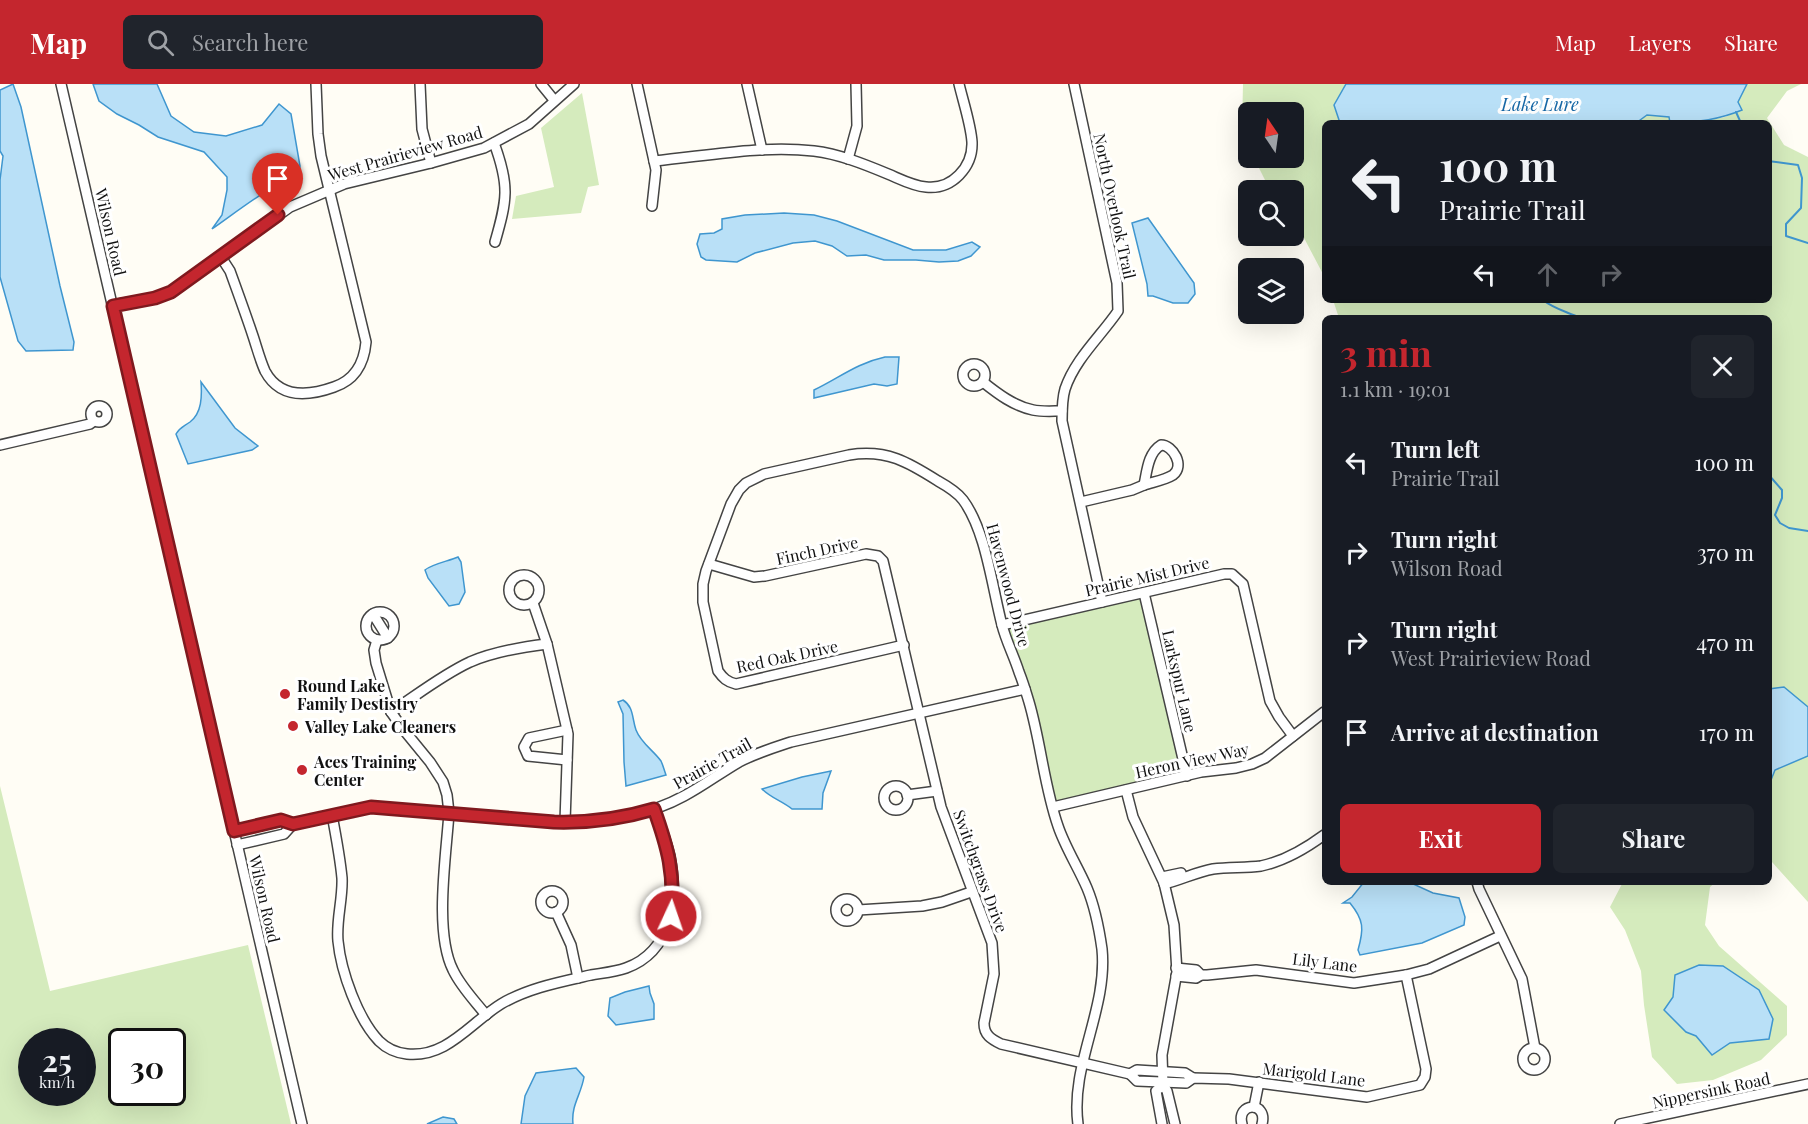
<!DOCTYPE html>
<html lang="en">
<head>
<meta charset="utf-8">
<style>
	body { margin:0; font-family:"Playfair Display",serif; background:#20242c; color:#f1f3f6; height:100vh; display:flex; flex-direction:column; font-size:22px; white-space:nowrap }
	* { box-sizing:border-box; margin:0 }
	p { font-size:20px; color:#9ea1a6 }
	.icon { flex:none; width:33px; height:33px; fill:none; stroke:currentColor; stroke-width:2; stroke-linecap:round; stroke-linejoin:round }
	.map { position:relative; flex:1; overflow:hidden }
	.drawer { position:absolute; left:1322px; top:231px; width:450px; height:570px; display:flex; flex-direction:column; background:#171b24; border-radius:9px; box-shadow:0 6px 24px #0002 }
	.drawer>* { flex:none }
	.guide { position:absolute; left:1322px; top:36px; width:450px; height:183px; border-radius:9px; box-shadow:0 6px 24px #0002; background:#171b24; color:#f1f3f6; overflow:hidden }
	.needle { width:39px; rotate:347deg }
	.tools { position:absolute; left:1238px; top:18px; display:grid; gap:12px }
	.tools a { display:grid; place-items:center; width:66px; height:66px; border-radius:9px; background:#171b24; box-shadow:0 6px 24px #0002; font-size:30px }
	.speed { position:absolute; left:18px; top:944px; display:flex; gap:12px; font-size:30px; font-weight:700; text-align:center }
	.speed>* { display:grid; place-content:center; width:78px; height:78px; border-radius:50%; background:#171b24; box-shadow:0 6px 24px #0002; line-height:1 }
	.speed small { font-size:15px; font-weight:400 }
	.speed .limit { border:3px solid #111; border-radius:9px; background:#fff; color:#111 }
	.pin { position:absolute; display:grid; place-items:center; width:51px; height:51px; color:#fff; margin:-62px -26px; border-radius:50% 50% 50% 0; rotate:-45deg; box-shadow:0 0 6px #0007 }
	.pin .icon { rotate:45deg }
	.me { position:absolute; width:66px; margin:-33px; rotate:3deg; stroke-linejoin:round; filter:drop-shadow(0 0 4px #0008) }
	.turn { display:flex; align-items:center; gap:21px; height:126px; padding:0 18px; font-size:27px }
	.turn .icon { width:78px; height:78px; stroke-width:2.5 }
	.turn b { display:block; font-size:42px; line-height:51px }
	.lanes { display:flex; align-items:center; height:57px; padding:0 18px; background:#0003; justify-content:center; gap:30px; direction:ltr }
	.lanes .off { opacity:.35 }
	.round { display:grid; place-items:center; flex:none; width:63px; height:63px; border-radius:9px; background:#20242c }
	.summary { display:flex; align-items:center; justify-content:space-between; height:102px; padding:0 18px }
	h1 { font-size:36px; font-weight:700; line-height:45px; color:#c4262e }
	.primary-button { display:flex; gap:12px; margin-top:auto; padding:12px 18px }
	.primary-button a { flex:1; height:69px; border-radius:9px; background:#c4262e; color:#fff; font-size:24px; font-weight:700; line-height:69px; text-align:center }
	.primary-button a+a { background:#20242c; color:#f1f3f6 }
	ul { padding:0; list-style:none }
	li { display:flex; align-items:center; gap:18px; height:90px; padding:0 18px }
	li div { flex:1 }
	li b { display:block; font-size:22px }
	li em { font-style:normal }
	header { display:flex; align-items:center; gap:36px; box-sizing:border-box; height:84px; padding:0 30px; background:#c4262e; color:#fff }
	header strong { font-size:28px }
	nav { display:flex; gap:33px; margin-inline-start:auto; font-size:21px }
	.search { width:420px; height:54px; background:#20242c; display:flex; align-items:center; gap:15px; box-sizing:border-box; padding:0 21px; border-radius:9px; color:#9ea1a6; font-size:22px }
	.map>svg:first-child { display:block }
	.green { fill:#d5ebbd; fill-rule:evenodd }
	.water { fill:#b9e0f7; stroke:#3f96cf; stroke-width:1.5 }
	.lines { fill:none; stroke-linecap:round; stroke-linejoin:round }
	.stream { stroke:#3f96cf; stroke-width:2 }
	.minor-casing { stroke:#444; stroke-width:12 }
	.minor { stroke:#fff; stroke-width:9 }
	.route-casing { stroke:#7f191e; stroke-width:15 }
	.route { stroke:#c4262e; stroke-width:10 }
	.poi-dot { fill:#c4262e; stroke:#fff; stroke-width:2 }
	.labels { text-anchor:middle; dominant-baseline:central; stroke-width:6; stroke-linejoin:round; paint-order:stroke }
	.street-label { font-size:16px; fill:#111; stroke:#fff }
	.poi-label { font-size:16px; font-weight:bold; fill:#111; stroke:#fff; text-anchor:start }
	.water-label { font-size:18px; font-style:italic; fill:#1768a6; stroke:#fff }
</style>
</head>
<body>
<header>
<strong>Map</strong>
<div class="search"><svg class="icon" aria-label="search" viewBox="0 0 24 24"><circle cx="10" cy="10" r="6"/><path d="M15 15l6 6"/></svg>Search here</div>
<nav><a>Map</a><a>Layers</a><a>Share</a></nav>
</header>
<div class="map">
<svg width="1808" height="1040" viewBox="0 0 1808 1040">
	<rect width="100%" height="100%" fill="#fffdf5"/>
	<!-- green -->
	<g class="green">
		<path d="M1243,0H1346L1334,21L1340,39H1324V192L1303,152L1293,139V106H1270L1254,74H1293V28H1248V59L1242,42Z"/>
		<path d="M1747,0H1801L1787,7L1767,34L1784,61L1808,73V818L1772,778L1769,777L1768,491L1770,479L1768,477V234H1339L1333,216H1768V39H1694L1725,33L1741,26L1738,18Z"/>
		<path d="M582,9L599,101L588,103L581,129L512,135L516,112L554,103L541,44Z"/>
		<path d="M1647,31L1669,33L1670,39H1636Z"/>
		<path d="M1141,514L1182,689L1056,718L1030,604L1006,544Z"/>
		<path d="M0,702L50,907L248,861L291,1040H0ZM32,957H82V1008H32ZM122,957H172V1008H122Z"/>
		<path d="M1623,798H1716L1710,803L1705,841L1719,862L1787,922V951L1761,976L1713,996L1677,1000L1652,973L1644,921L1641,887L1625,846L1610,823Z"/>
	</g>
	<!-- water -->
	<g class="water">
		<path d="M13,0L21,23L60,202L74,258L73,266L26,267L18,257L0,193V96L3,72L0,67V6Z"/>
		<path d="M93,0H157L171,32L194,48L226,52L262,41L279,20L291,30L300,82L299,92C275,97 234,130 212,145L222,131L227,106V93L204,68L158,53L139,41L117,30L99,17Z"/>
		<path d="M1346,0H1747L1738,18L1742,26C1718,36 1696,39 1670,39L1669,33L1647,31L1636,39H1609L1602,37L1601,39H1340L1334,21Z"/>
		<path d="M784,129L814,131L837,137L913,166H946L972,158L980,163L971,172L958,177L939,178L916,176H884L866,171L847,172L832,162L815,157L793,159L755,169L737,178L706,176L701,173L697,160L700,150L714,149L722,145V135L745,131Z"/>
		<path d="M1148,134L1194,199L1195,210L1188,219H1173L1153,212H1148L1147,200L1132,139Z"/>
		<path d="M885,273H899L897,300L887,302L874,300L814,314V306C839,294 857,279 885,273Z"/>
		<path d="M201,298L235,344L258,362L252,366L188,380L176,350C180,343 183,343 190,338C202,329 202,312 201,298Z"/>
		<path d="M458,473L461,478L465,508L459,520L449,522L428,494L425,486C432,480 449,477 458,473Z"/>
		<path d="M1784,603L1808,623V672L1775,686L1769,701V605Z"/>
		<path d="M623,616C634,623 632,635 636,646C641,659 653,666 661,677C663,681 664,686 666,691L626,702L624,678L623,630L618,618Z"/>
		<path d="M831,687L823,709L822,725H792C782,717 771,714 762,705L802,693Z"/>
		<path d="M1364,798H1409L1433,809L1459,814L1465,833L1464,841L1422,859L1360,871L1358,866C1364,845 1364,836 1350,819H1343L1352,813Z"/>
		<path d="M1699,881L1723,882L1759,906L1773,935L1769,955L1730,959L1712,971L1696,952L1686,948L1664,926L1673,913L1675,891Z"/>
		<path d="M649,902L650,909L654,920V935L616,941L608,932L610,914L625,908Z"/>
		<path d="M576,984L584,993C581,1011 571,1021 573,1040H521L525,1012L536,989Z"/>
		<path d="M443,1033L454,1035L457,1040H427Z"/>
	</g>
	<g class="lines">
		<!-- stream -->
		<g class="stream">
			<path d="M1736,28L1741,39"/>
			<path d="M1768,77L1798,81L1802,94L1801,124L1786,140V152L1808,159"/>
			<path d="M1543,216C1554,225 1568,228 1580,234"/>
			<path d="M1768,390L1782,406V414L1775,431L1780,439L1789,444L1808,447"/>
		</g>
		<!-- minor casing -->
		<g class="minor-casing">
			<g id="minor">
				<path d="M61,0L302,1040"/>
				<path d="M420,0L422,45L431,79"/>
				<path d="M541,0L554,16"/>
				<path d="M637,0L656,86L652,122"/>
				<path d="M747,0L762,66"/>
				<path d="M1074,0L1117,199L1118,227C1101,252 1075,275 1065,305C1062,315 1062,327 1062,337L1102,518"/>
				<path d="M494,59C510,102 507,116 495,158"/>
				<path d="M848,75L857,42L856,0"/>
				<path d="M654,77C707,72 761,61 814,67C839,70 864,80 888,90C900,95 913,102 926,103C952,106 973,83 972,58C971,41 963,17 959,0"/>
				<path d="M221,173L230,187C238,209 246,231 253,252C257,264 260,276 265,287C280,315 309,312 334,303C355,296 364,280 366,258L321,72L318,50L316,0"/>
				<path d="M113,221L155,214L172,208L290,123L344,100L431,79L484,64L529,40L574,0"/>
				<circle cx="974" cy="291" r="11"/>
				<path d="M983,298C998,310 1014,322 1033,326C1042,328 1053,327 1062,327"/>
				<circle cx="99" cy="330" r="8"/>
				<path d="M0,361L90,340L94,337"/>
				<path d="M1161,361C1173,361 1185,382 1173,391C1165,396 1153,398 1144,401C1147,387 1148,369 1161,361Z"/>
				<path d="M1081,418L1132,406L1144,401"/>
				<path d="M709,480L754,493L765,492L866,470L878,472L883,477L941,723L992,859L994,890L984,939C984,951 991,955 1001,960L1130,990"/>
				<circle cx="524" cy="506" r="15"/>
				<path d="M1144,509L1187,692"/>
				<path d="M533,519L547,560L568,650L565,738"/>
				<circle cx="380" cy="542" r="14"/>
				<path d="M373,530L388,554"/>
				<path d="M1002,541L1224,490H1232L1243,500L1270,617L1279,633L1293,652"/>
				<path d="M377,556L374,566L376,579L391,628L403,645L430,678L443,698L447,711L449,729C446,773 434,848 453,886C461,903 475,917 486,931"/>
				<path d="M904,561L736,600C727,598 723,594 718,587L703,518V500L706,487L731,420L739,406L746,399L764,390L849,371C887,365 908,378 938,397C947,402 957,408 963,416C986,447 992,503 1002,541C1006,557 1014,572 1019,588C1023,598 1026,608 1029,618C1041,659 1044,702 1058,742C1065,763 1078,783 1087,804C1095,823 1099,844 1102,865C1108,925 1070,981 1078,1040"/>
				<path d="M391,628C417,611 442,591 470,578C493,568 522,563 547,560"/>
				<path d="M567,676L528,672L524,663L529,654L567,646"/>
				<circle cx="896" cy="714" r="12"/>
				<path d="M1126,706L1133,733L1164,799L1174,841L1177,888L1162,971L1163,1001"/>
				<path d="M907,711L937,707"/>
				<path d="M1053,723L1201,688L1236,684L1252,680L1265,674L1324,628"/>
				<path d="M332,731C336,752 340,773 342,794C343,815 336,836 338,857C341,888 358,935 379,957C386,964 397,969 407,970C447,974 470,939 501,920C528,904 560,898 591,891C603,889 615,888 626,884C673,867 678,814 670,772C666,756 660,740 654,725"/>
				<path d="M234,746L281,736L293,740L371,723L554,738C599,739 644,734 684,712C703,702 720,689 739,678C756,669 773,664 791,658L1025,605"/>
				<path d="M237,761L284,750L293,740"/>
				<path d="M1162,793L1181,789L1182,792"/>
				<path d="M1477,798L1479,805L1522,895L1535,964"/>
				<path d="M1164,800C1181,796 1196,788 1213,785C1229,783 1245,784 1261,782C1285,777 1305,765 1324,751"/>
				<circle cx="552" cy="818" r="11"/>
				<circle cx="847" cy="826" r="11"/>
				<path d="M858,826L922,822L942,818L971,808"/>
				<path d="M556,828L571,861L578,894"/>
				<path d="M1176,884L1196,886L1201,891H1207L1256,886L1354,899L1406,891L1429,885L1500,852"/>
				<path d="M1176,892L1196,894L1201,891"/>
				<circle cx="1534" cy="975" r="11"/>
				<path d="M1130,990L1137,997L1186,999L1193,994L1229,995L1367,1013L1420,1001L1425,993L1426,985L1406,891"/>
				<path d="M1130,990L1137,986L1185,989L1193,994"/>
				<path d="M1163,1001L1167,1007L1175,1040"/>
				<path d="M1254,1023L1259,998"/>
				<path d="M1162,1040L1156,1007L1163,1001"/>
				<path d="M1242,1040C1236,1018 1268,1017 1262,1040"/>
				<path d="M1620,1040L1808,1000"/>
			</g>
		</g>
		<!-- minor -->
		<use href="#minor" class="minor"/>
	</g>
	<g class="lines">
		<!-- route casing -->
		<g class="route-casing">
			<path id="route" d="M278,131L171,208L155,214L113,222L234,747L281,736L293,740L371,723L554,738C589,739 621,735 654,725C668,764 675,790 671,832"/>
		</g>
		<!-- route -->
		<use href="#route" class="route"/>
	</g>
	<!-- markers -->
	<g class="poi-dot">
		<circle cx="285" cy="610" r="6"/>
		<circle cx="293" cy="642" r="6"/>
		<circle cx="302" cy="686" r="6"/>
	</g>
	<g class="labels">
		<!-- street labels -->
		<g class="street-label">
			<text transform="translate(405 69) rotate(-16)">West Prairieview Road</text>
			<text transform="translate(1115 122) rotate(78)">North Overlook Trail</text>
			<text transform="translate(111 148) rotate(77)">Wilson Road</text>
			<text transform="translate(817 466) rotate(-12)">Finch Drive</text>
			<text transform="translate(1147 492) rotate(-13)">Prairie Mist Drive</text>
			<text transform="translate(1009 501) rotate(75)">Havenwood Drive</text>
			<text transform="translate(787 572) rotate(-12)">Red Oak Drive</text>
			<text transform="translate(1180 597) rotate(77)">Larkspur Lane</text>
			<text transform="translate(1192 676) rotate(-12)">Heron View Way</text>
			<text transform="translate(712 679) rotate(-29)">Prairie Trail</text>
			<text transform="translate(981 787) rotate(70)">Switchgrass Drive</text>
			<text transform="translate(265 815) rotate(77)">Wilson Road</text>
			<text transform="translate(1325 878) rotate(7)">Lily Lane</text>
			<text transform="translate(1314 990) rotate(7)">Marigold Lane</text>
			<text transform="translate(1711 1006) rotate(-12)">Nippersink Road</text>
		</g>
		<!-- poi labels -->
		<g class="poi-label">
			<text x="297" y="601">Round Lake<tspan x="297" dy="18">Family Destistry</tspan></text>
			<text x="305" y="642">Valley Lake Cleaners</text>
			<text x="314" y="677">Aces Training<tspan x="314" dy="18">Center</tspan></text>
		</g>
		<!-- water labels -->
		<g class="water-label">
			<text x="1540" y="20">Lake Lure</text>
		</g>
	</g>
</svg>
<div class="tools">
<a><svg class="needle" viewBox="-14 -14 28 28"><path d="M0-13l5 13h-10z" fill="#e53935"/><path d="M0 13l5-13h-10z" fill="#9ea1a6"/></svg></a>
<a><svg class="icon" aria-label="search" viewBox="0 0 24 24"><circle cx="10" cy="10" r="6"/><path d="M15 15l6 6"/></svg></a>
<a><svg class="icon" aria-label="layers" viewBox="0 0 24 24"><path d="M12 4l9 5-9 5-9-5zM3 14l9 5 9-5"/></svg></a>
</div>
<div class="speed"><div>25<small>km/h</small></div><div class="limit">30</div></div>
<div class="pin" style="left:278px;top:131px;background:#d93025"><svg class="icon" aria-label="arrive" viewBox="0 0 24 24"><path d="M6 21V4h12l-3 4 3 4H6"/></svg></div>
<svg class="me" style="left:671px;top:832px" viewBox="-20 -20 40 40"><circle r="17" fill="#c4262e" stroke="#fff" stroke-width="3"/><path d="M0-11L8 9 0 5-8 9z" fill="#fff"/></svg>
<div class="guide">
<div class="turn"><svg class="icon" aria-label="left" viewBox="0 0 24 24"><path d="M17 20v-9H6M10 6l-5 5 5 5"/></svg><div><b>100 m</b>Prairie Trail</div></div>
<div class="lanes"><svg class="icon" aria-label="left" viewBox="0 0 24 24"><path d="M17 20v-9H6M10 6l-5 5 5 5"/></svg><svg class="icon off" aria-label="ahead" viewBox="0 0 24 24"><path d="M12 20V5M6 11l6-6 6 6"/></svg><svg class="icon off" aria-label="right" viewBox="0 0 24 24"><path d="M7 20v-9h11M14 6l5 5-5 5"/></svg></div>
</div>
<section class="drawer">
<div class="summary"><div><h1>3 min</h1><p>1.1 km · 19:01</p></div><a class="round"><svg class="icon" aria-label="close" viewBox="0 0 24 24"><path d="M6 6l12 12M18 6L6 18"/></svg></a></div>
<ul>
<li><svg class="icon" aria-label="left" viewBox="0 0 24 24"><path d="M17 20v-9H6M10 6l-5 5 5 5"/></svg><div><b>Turn left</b><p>Prairie Trail</p></div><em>100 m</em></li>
<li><svg class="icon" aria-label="right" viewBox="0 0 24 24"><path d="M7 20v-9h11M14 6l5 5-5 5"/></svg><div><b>Turn right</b><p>Wilson Road</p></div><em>370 m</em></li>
<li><svg class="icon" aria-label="right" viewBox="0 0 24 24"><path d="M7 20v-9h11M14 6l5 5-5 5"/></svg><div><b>Turn right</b><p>West Prairieview Road</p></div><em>470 m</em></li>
<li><svg class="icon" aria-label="arrive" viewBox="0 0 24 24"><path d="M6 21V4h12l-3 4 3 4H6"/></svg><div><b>Arrive at destination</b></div><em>170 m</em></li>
</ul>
<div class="primary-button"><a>Exit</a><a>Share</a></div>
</section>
</div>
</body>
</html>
